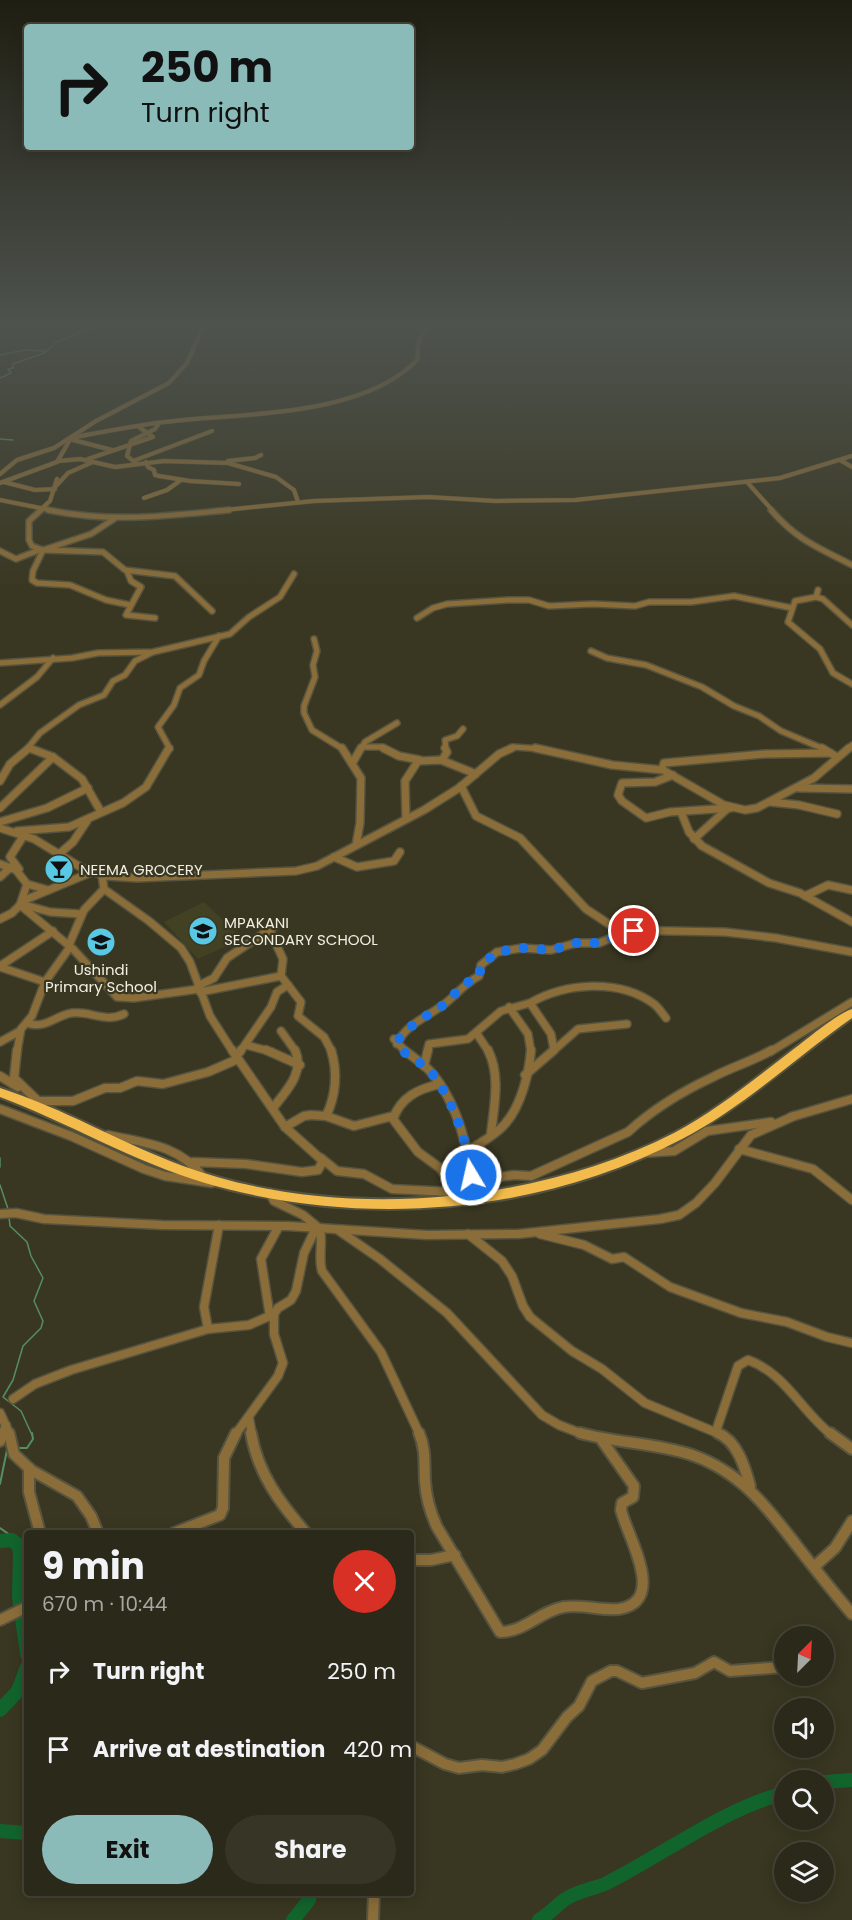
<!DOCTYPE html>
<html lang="en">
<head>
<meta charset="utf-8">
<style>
	body { margin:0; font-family:Poppins,sans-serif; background:#373526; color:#f1f3f6; height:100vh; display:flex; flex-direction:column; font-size:22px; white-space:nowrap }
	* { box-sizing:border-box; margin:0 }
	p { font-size:20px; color:#a6a6a2 }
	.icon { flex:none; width:33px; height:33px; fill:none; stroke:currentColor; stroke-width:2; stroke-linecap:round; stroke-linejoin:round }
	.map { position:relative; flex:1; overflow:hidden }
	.drawer { position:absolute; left:24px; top:1530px; width:390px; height:366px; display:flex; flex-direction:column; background:#2b2919; border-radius:6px; box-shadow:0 3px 15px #0003,0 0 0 2px #474538 }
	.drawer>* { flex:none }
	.banner { position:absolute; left:24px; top:24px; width:390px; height:126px; border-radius:6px; box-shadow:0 3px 15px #0003,0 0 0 2px #474538; background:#8bbbb9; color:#111; overflow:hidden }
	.needle { width:39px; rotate:24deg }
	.tools { position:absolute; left:774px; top:1626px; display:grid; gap:12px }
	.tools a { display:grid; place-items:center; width:60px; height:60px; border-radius:50%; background:#2b2919; box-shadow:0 3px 15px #0003,0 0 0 2px #474538; font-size:30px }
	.pin { position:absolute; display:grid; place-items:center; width:51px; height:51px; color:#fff; margin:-26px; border:3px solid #fff; border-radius:50%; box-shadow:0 2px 6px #0007 }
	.me { position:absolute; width:66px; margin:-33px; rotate:351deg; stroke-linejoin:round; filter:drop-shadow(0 0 4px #0008) }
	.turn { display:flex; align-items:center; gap:21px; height:126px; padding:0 18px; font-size:27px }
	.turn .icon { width:78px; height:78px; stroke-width:2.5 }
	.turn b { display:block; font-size:42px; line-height:51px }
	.round { display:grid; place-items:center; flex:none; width:63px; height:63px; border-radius:32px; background:#373526 }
	.head { display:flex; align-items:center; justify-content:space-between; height:102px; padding:0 18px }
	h1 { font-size:36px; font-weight:700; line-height:45px }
	.cta { display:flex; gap:12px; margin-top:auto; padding:12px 18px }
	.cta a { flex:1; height:69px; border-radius:36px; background:#8bbbb9; color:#111; font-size:24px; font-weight:700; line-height:69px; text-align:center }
	.cta a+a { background:#373526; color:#f1f3f6 }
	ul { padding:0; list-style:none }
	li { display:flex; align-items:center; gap:18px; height:78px; padding:0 18px }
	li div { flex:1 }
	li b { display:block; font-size:22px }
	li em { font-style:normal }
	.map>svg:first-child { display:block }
	.built { fill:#434124 }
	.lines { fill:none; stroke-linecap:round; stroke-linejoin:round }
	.stream-far1 { stroke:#558e63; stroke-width:1.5 }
	.stream { stroke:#558e63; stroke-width:2 }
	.river { stroke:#12642d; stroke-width:14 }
	.minor-far4-casing { stroke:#565440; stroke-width:5 }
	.minor-far3-casing { stroke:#565440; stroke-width:8 }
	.minor-far2-casing { stroke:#565440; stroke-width:10 }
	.minor-far1-casing { stroke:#565440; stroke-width:11 }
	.minor-casing { stroke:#565440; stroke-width:14 }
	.highway-casing { stroke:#565440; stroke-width:4 }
	.minor-far4 { stroke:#8a6d39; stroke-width:4 }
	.minor-far3 { stroke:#8a6d39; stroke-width:5 }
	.minor-far2 { stroke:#8a6d39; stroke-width:7 }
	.minor-far1 { stroke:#8a6d39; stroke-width:8 }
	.minor { stroke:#8a6d39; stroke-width:10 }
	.highway { fill:#f2bb4c; fill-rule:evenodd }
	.route { stroke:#1a73e8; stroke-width:10; stroke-dasharray:0 18 }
	.labels { text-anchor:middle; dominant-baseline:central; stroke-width:4.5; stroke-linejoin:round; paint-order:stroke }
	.poi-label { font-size:15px; fill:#f0efe2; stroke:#393721; text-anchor:start }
</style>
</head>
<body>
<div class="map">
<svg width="852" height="1920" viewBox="0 0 852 1920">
	<rect width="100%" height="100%" fill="#393721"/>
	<!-- built -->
	<path class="built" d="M204,902L242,939L198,959L164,922Z"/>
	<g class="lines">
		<!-- stream-far1 -->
		<g class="stream-far1">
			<path d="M0,355L25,350L45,351"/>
			<path d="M0,378L11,373L8,369L13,368V364L44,353L57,342L88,329L91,326L90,323"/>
			<path d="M0,439L13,440"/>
			<path d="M0,1158V1167"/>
			<path d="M0,1185L8,1209"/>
			<path d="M9,1217L10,1226L27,1242L31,1256L43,1278L34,1301L43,1321L41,1328L23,1346L13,1380L3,1397L21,1411L32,1435"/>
		</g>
		<!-- stream -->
		<g class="stream">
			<path d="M17,1448H27L33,1439L32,1433"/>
			<path d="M0,1484L7,1450"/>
			<path d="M0,1528L10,1535L12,1540"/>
		</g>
		<!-- river -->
		<g class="river">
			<path d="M0,1541L12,1540L18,1545L20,1552L19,1597L27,1654"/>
			<path d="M0,1710L18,1691L27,1667"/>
			<path d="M824,1782L852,1780"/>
			<path d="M0,1831L27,1833"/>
			<path d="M293,1920L309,1900V1893"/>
			<path d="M539,1920C549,1914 555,1907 564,1900C576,1891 594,1889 607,1883C666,1853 720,1811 784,1793"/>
		</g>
		<!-- minor-far4 casing -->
		<g class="minor-far4-casing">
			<g id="minor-far4">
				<path d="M70,438C105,432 139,424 174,421C247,413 365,416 418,359C416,343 420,331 435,323"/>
				<path d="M73,440L112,450"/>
				<path d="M88,459L153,437L139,427"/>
				<path d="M840,460L852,467"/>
				<path d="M59,461L80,459L115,467L164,461L228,463L276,477L294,490L298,502"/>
				<path d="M133,461L212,431"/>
				<path d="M228,461L255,458L261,455"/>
				<path d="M146,462L148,467L154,470L155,475L159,476L190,481L239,484"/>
				<path d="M136,463L127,456L131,441L155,429L159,423"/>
				<path d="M0,474L17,460L54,448L96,421L169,383L187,363L205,323"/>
				<path d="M4,482L35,490L55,489"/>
				<path d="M747,482L773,511"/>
				<path d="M0,483L57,462L71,438"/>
				<path d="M56,486L68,473L93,462"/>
				<path d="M144,498L167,490L181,480"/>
				<path d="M0,500L55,511"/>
				<path d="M39,511L50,501L57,479"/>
				<path d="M215,511L314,501L428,497L496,501L575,500L780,478L852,456"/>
			</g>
		</g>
		<!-- minor-far3 casing -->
		<g class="minor-far3-casing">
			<g id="minor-far3">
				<path d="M41,510L29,521V540L32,546L43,550L103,552L125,570L175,576L212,611"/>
				<path d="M48,510C112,523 165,516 229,510"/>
				<path d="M771,510C797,540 817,547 852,565"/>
				<path d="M114,519L91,534L43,550L33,571L32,580L37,583L70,585L106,600L130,605"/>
				<path d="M0,551L16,559L39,550"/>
				<path d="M127,571L131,581L141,587L126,615L155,618"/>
				<path d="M818,590L816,597L795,601L788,622L820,649L833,673L852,684"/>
				<path d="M816,597L823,599L852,625"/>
				<path d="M417,618L433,608L447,604L508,600H529L549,606L593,604L635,606L649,602H691L734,596L792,608"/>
				<path d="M314,639L317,651L313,665L315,677L304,706V713L312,730L343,749"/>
				<path d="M591,651L607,658L646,665L702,687L734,706L759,716L781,731L824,749"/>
				<path d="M0,663L72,658L98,653L153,652L230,634L249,617L280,597L294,574"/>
				<path d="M0,705L37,677L53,658"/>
				<path d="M361,747H381L386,749"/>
				<path d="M29,748L33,749"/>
				<path d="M27,749L40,733L79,705L104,695L113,681L125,675L135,661L151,653"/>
				<path d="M170,749L158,727L174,705L180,688L199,675L204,661L219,636"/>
				<path d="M361,749L365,742L397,723"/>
				<path d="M446,749L445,740L457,736L463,729"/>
				<path d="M509,749L514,747L542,749"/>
				<path d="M847,749L852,745"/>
			</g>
		</g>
		<!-- minor-far2 casing -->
		<g class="minor-far2-casing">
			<g id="minor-far2">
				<path d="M29,748L53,757L82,779L101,812"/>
				<path d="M342,748L361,778L360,823L356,845"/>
				<path d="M383,748L399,756L420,760"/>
				<path d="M535,748L612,765L663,770L724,805L745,810L757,808L814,778L849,748"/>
				<path d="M822,748L837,757"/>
				<path d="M442,760L447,752L445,748"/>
				<path d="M353,762L361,748"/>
				<path d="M662,769L664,763L765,754L830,753"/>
				<path d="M673,775L655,782L622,783L618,795L622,801L646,818L670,812L731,808"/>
				<path d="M0,781L10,764L29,748"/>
				<path d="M461,786L476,816L520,838L586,909L618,930L725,932L776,938L852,952"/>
				<path d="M799,788L852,789"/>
				<path d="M770,802L799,805L837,814"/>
				<path d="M0,808L53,757"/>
				<path d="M681,812L689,832L702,846L769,883L800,893L852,922"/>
				<path d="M406,819L405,781L418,761L441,760L476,774"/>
				<path d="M0,822L47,808L88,788"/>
				<path d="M0,828L34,839L82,868L106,876L137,878L296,871L317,866L424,810L459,788L499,754L512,748"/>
				<path d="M17,831L69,827L123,803L146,787L169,748"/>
				<path d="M694,839L727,809"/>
				<path d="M58,855L73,842L87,821"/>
				<path d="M334,857L357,867L394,861L400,852"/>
				<path d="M0,864L16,870L27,884L48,890"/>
				<path d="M19,869L10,857L24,835"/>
				<path d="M102,875L104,889L149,921L181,948L190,962L210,1016L233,1052"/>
				<path d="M0,877L12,866"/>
				<path d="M27,884L20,905L73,949L117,997L134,998L199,989"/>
				<path d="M805,896L828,885L852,890"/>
				<path d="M21,904L50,912L81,914"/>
				<path d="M0,919L12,913L25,900L92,872"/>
				<path d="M270,931L283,959L281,976L301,1002L298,1016L324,1037L332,1052"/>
				<path d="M69,945L84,910L104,889"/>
				<path d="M0,966L53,931"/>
				<path d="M0,967L45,982"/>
				<path d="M198,986L214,978L227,958L275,926"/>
				<path d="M200,992L281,976"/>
				<path d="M509,1007L528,1034L531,1052"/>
				<path d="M27,1023C45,1030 56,1015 72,1013C91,1011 105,1023 124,1014"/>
				<path d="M281,1031L296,1052"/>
				<path d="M477,1034L489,1052"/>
				<path d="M394,1039L406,1052"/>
				<path d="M0,1042L20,1031"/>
				<path d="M397,1044C405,1025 427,1017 443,1005C457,995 462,985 479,976L481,965L497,952L522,948L551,950L576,943H599L627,932"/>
				<path d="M246,1045L272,1052"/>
				<path d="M554,1050L551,1034L530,1003C565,983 619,978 654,1004C659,1008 662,1013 666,1018"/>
				<path d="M17,1052L21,1029L32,1016L45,982L70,947"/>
				<path d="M240,1052L271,1007L277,992L288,985"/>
				<path d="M427,1052L429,1044L468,1039L501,1011L530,1003"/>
				<path d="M552,1052L578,1029L627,1024"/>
				<path d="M770,1052L852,1002"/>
			</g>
		</g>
		<!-- minor-far1 casing -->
		<g class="minor-far1-casing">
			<g id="minor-far1">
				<path d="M17,1050L14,1078L40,1103"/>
				<path d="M266,1050L300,1065"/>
				<path d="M404,1050C413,1057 422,1063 430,1071C455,1099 466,1139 471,1175L454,1188L447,1200"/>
				<path d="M488,1050C501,1076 494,1106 491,1134"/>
				<path d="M236,1057L241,1050"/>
				<path d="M424,1066L428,1050"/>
				<path d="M525,1075L554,1050"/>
				<path d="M0,1076L18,1087"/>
				<path d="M440,1084C418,1089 401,1097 393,1119L418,1152L440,1168L454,1188"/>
				<path d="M38,1101H73L105,1088H120L137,1081L163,1084L208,1072L238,1059"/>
				<path d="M273,1108C286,1091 305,1073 295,1050"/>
				<path d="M0,1109L71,1136L144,1169L165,1176L212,1183"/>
				<path d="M326,1116C336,1096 338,1072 331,1050"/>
				<path d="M791,1117L852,1099"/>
				<path d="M285,1127L304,1116L311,1115L326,1116L354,1126L393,1116"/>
				<path d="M108,1135C144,1143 180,1145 203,1177"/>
				<path d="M739,1149L813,1169L852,1200"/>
				<path d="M467,1152C479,1143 495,1136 505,1124C521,1106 529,1074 531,1050"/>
				<path d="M642,1153L674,1151L707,1131L771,1122"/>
				<path d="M321,1158L337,1171L364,1174L392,1189L451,1192"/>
				<path d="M193,1162L246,1164L302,1172L318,1170L323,1161L285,1127L232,1050"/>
				<path d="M464,1182L514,1175L531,1176L628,1132C653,1109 683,1091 713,1077C732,1067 753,1061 772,1050"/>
				<path d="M270,1193L274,1201L303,1215L320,1229C323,1244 318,1257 322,1271L381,1352L420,1435"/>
				<path d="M0,1214L16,1213L44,1219L162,1225L288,1226L427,1235L518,1234L660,1219L679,1215L696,1203L715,1183L751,1135L794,1116"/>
				<path d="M338,1230L380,1259L447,1313L542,1415L559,1425L585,1435"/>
				<path d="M468,1234L502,1261L512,1276L523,1306L530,1317L572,1351L602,1369L645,1403L722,1435"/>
				<path d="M540,1234L584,1245L612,1259L624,1257L670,1287L741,1313L787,1322L827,1337L852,1343"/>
				<path d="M270,1317L261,1259L279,1226"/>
				<path d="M208,1329L204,1307L219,1225"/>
				<path d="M13,1399L35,1384L71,1370L208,1329L249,1325L274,1314"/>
				<path d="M0,1413L10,1435"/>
				<path d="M249,1418L252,1435"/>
				<path d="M716,1431L738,1366L748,1360C785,1373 802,1412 832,1435"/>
				<path d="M2,1435L6,1425"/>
				<path d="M235,1435L278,1376L283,1363L274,1334V1314L278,1308L291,1300L296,1291L304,1253L316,1228"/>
			</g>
		</g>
		<!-- minor casing -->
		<g class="minor-casing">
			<g id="minor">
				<path d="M9,1433L14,1454L31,1470L77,1496L91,1516L98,1533"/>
				<path d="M251,1433C258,1474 280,1503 306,1533"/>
				<path d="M419,1433C426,1449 424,1464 425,1481C426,1497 430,1512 437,1527L500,1632C525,1632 540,1611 564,1607C582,1604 601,1611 619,1609C668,1601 627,1536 621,1510L622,1503L633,1497L634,1486L601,1439"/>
				<path d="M580,1433C616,1443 656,1443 692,1455C741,1472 767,1507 797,1546C815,1569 833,1592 852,1614"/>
				<path d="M718,1433C737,1441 745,1467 750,1486"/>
				<path d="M830,1433L852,1449"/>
				<path d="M0,1441L3,1433"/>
				<path d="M29,1468V1492L40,1533"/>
				<path d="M174,1533L220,1515L223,1508L224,1458L236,1433"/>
				<path d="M411,1560H431L455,1555"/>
				<path d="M815,1566L835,1548L852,1521"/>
				<path d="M0,1620L27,1607"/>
				<path d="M411,1746L445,1764L459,1768L482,1765L502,1767L515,1764L529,1759L542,1750L567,1717L579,1706L592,1681L611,1671H617L642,1683L695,1673L714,1662L730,1671L784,1667"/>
				<path d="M373,1920L374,1893"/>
			</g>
		</g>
		<!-- highway casing -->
		<g class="highway-casing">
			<path id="highway" d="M852,1009V1018C795,1058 744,1107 682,1139C539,1215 360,1228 205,1183C134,1162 69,1123 0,1097V1088C63,1108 121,1143 183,1166C333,1221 532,1206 674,1133C717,1110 756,1078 795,1048C810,1037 835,1015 852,1009Z"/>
		</g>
		<!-- minor-far4 -->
		<use href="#minor-far4" class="minor-far4"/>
		<!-- minor-far3 -->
		<use href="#minor-far3" class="minor-far3"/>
		<!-- minor-far2 -->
		<use href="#minor-far2" class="minor-far2"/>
		<!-- minor-far1 -->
		<use href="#minor-far1" class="minor-far1"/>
		<!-- minor -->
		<use href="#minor" class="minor"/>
		<!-- highway -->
		<use href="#highway" class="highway"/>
	</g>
	<!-- sky -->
	<linearGradient id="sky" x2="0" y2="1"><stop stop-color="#1f1e12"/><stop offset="0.55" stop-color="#4e534e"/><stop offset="1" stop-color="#4e534e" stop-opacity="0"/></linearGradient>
	<rect width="852" height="591" fill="url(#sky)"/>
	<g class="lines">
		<!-- route -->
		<path class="route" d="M471,1175C468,1143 451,1095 430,1071C421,1062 409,1058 400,1048L397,1044L400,1037L415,1023L445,1004L464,984L480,976V966L497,952L522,948L551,950L576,943H599L627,932L634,931"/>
	</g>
	<!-- icons -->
	<defs>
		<g id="bar-disc" transform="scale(1.5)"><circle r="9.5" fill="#59c8e4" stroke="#393721"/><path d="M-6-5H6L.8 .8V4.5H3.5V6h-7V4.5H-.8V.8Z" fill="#111"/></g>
		<g id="school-disc" transform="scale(1.5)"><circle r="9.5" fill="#59c8e4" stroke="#393721"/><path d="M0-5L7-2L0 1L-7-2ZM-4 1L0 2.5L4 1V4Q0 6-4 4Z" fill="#111"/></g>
	</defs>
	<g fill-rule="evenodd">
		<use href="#bar-disc" x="59" y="869"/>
		<use href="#school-disc" x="203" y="931"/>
		<use href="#school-disc" x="101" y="942"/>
	</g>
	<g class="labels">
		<!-- poi labels -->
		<g class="poi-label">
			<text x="80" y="869">NEEMA GROCERY</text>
			<text x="224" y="922">MPAKANI<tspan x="224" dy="17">SECONDARY SCHOOL</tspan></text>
			<text x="101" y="969" text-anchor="middle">Ushindi<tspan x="101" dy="17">Primary School</tspan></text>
		</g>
	</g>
</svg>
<div class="tools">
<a><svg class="needle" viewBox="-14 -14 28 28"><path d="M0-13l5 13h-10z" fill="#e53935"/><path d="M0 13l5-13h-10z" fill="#a6a6a2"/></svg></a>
<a><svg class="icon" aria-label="sound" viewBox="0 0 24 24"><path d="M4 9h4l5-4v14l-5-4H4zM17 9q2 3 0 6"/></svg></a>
<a><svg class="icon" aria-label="search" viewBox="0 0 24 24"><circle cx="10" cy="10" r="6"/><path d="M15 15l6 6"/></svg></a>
<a><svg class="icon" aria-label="layers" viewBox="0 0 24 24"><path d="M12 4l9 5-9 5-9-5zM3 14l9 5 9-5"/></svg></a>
</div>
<div class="pin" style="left:634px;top:931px;background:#d93025"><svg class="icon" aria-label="arrive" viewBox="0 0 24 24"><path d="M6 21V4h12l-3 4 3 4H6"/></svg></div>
<svg class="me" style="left:471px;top:1175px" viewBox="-20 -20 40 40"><circle r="17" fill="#1a73e8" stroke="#fff" stroke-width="3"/><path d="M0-11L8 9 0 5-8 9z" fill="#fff"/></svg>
<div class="banner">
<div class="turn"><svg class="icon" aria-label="right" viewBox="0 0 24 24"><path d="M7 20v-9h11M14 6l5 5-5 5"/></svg><div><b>250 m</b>Turn right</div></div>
</div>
<section class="drawer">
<div class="head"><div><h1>9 min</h1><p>670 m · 10:44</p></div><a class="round" style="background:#d93025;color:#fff"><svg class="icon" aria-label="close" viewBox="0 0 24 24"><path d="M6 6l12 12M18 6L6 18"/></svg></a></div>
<ul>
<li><svg class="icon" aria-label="right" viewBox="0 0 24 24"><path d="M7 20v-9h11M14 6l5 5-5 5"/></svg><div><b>Turn right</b></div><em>250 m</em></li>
<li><svg class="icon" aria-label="arrive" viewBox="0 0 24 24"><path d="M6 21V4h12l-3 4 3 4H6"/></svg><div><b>Arrive at destination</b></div><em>420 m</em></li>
</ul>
<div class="cta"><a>Exit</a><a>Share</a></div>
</section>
</div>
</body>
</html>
